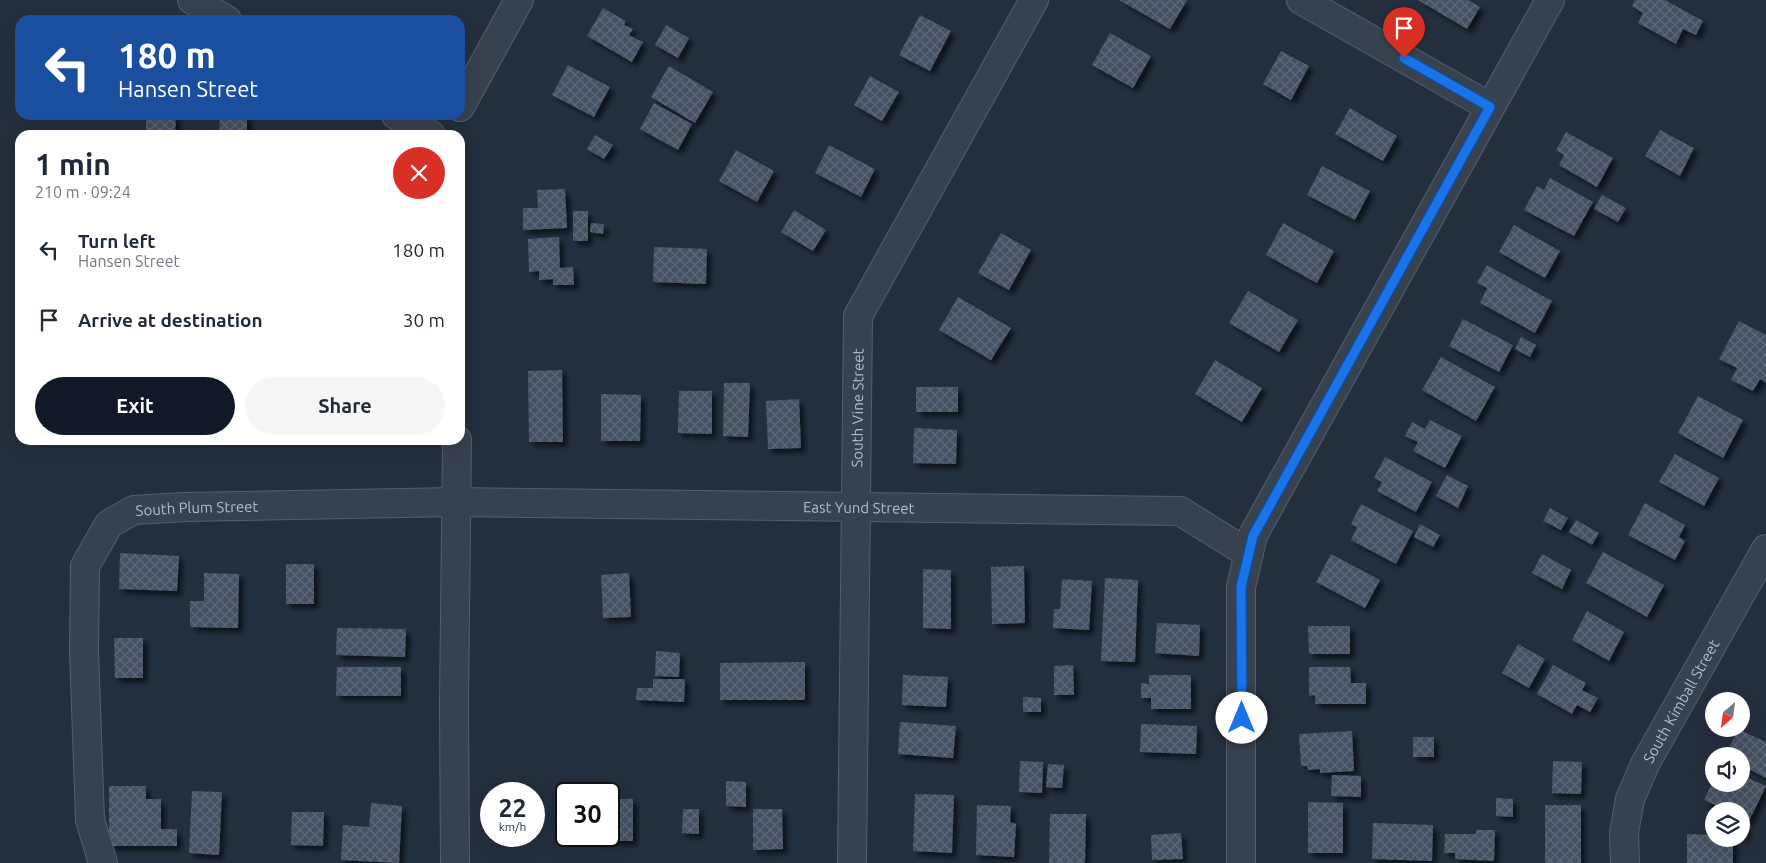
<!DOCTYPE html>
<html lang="en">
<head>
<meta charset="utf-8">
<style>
	body { margin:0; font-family:Ubuntu,sans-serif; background:#f6f6f7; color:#1f2937; height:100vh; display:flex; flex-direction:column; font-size:19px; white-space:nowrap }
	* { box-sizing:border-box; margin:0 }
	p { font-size:16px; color:#747a83 }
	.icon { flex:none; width:28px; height:28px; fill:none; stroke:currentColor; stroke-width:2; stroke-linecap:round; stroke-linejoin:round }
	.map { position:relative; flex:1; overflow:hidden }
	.side { position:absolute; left:15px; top:130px; width:450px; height:315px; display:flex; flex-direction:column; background:#fff; border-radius:15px; box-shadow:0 5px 20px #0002 }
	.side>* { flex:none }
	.banner { position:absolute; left:15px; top:15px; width:450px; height:105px; border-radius:15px; box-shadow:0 5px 20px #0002; background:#1a4fa0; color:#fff; overflow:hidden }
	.needle { width:32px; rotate:209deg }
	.fabs { position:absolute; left:1705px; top:692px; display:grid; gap:10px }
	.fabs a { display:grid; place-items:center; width:45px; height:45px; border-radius:50%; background:#fff; box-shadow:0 5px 20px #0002; font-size:25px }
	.speed { position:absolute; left:480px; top:782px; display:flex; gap:10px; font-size:25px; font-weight:700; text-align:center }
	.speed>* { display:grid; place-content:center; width:65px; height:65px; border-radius:50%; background:#fff; box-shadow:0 5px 20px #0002; line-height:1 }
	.speed small { font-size:12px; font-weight:400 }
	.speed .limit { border:2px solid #111; border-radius:8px; background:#fff; color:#111 }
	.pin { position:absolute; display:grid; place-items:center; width:42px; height:42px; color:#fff; margin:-51px -21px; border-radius:50% 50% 50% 0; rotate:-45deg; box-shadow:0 0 5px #0007 }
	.pin .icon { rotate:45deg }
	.me { position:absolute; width:55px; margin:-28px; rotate:0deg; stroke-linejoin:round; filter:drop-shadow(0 0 4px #0008) }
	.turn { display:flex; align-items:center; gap:18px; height:105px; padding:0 20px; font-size:22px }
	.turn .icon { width:65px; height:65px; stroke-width:2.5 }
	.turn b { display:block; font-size:35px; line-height:42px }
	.round { display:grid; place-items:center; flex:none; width:52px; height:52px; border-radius:26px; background:#f6f6f7 }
	.head { display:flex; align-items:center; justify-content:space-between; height:85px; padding:0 20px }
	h1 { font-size:30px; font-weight:600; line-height:38px }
	.cta { display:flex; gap:10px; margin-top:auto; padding:10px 20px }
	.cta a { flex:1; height:58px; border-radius:30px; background:#111827; color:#fff; font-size:20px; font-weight:600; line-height:58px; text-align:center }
	.cta a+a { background:#f6f6f7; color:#1f2937 }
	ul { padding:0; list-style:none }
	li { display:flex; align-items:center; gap:15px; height:70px; padding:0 20px }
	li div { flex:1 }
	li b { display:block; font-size:19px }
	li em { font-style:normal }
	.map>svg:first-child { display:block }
	.building { fill:url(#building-cross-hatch); filter:url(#shadow) }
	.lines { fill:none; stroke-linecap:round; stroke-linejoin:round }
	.minor-casing { stroke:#565f6c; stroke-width:30 }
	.minor { stroke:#38414e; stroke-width:28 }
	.route-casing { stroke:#114b97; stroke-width:12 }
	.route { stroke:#1a73e8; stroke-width:9 }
	.labels { text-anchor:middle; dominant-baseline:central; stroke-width:5; stroke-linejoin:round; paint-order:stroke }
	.street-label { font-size:15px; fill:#b4bcc9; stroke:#1d2633 }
</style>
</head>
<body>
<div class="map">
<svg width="1766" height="863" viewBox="0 0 1766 863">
	<defs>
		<pattern id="building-cross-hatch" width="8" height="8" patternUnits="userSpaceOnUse" patternTransform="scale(1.25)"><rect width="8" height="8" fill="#455162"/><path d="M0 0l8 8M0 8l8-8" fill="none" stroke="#5d6877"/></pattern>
		<filter id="shadow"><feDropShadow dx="4.5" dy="4.5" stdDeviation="2.5" flood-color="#0009"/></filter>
	</defs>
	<rect width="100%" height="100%" fill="#242f3e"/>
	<!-- building -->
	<g class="building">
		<path d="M1119,0H1187L1170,29Z"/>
		<path d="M1418,0H1468L1480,7L1467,29Z"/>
		<path d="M1635,0H1665L1703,21L1696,35L1683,29L1676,44L1638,23L1643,13L1632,6Z"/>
		<path d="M603,8L626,21L624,25L633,29L629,35L643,42L632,62L587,36Z"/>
		<path d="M920,15L951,31L930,71L899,55Z"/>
		<path d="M666,25L689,38L678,58L655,45Z"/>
		<path d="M1110,33L1151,56L1133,88L1092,65Z"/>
		<path d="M1281,51L1309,66L1291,100L1263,84Z"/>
		<path d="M568,65L610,87L594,117L552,95Z"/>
		<path d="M669,66L713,92L695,123L651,97Z"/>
		<path d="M870,76L899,92L882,121L854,105Z"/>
		<path d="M654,103L692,124L678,150L640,129Z"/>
		<path d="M1350,108L1397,136L1383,161L1335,134Z"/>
		<path d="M146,115H176L175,135H146Z"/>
		<path d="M220,115H247V135H219Z"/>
		<path d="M1660,130L1694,148L1680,176L1645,156Z"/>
		<path d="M1566,132L1613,158L1597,187L1559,165L1564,155L1556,150Z"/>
		<path d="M595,135L613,145L604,159L587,149Z"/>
		<path d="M829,145L875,169L861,197L815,173Z"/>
		<path d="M736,150L774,171L757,202L719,181Z"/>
		<path d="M1322,166L1370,191L1355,220L1307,195Z"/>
		<path d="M1550,178L1593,202L1574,236L1524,210L1537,186L1544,190Z"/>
		<path d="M565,189L567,228L523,230V208H538L537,190Z"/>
		<path d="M1602,195L1626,208L1618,222L1594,209Z"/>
		<path d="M794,210L826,230L813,251L781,232Z"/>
		<rect x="573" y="211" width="15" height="30"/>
		<path d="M591,223L604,224L603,234L590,232Z"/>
		<path d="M1283,223L1334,251L1317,283L1266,255Z"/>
		<path d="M1514,225L1560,251L1545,278L1499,252Z"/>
		<path d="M1001,233L1031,250L1009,290L978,273Z"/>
		<path d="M559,237L560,268L573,267L574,285H553V279L539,280V271L529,272L528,239Z"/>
		<path d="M654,247L707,249L706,284L653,282Z"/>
		<path d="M1487,265L1552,301L1535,333L1480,303L1487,288L1477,283Z"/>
		<path d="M1248,291L1298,320L1279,352L1229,323Z"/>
		<path d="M958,297L1011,328L991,360L939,330Z"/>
		<path d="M1463,319L1513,345L1499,372L1449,346Z"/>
		<path d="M1739,321L1766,335V383L1760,379L1753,391L1731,380L1737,368L1719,359Z"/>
		<path d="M1521,337L1536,345L1530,357L1515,349Z"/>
		<path d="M1441,357L1495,387L1476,421L1422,390Z"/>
		<path d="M1215,360L1262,388L1242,422L1195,394Z"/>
		<path d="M562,370L563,442H529L528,371Z"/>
		<path d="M724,383H750L748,437L723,436Z"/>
		<rect x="916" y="387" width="42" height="25"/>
		<path d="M679,391H712V434L678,433Z"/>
		<path d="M601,394L641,395L640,441H601Z"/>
		<path d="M1698,396L1743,420L1723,458L1678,433Z"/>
		<path d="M799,399L801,448L768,449L766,401Z"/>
		<path d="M1430,420L1462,436L1445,468L1413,451L1418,442L1405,436L1412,422L1425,429Z"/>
		<path d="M914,428L957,430L956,464L913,463Z"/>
		<path d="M1675,454L1719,478L1704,506L1659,482Z"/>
		<path d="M1385,457L1432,482L1416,512L1377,491L1382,482L1374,478Z"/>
		<path d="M1447,475L1468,486L1458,508L1436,496Z"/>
		<path d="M1645,503L1685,525L1679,537L1685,541L1675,560L1628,535Z"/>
		<path d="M1361,504L1413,531L1396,564L1351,540L1357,527L1351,524Z"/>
		<path d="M1550,508L1568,518L1561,530L1543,521Z"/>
		<path d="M1576,520L1599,533L1592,545L1569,532Z"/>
		<path d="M1420,524L1440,535L1433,547L1414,537Z"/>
		<path d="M1603,552L1664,585L1647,617L1586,583Z"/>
		<path d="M120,553L179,556L177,591L119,589Z"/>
		<path d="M1331,554L1380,580L1365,608L1316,582Z"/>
		<path d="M1542,554L1571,570L1562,589L1532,573Z"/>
		<rect x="286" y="564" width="28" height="40"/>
		<path d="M1024,566L1025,623L992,624L991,567Z"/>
		<path d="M923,569L951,570V629L923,628Z"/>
		<path d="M204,573L239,574L238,628L190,627V601H204Z"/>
		<path d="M629,573L631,617L603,618L601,575Z"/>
		<path d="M1105,578L1138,580L1135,662L1101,661Z"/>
		<path d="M1062,579L1092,581L1089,630L1053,628L1054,609H1060Z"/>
		<path d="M1587,611L1624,632L1609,661L1572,640Z"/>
		<path d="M1157,623L1200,625L1199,656L1155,653Z"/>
		<path d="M1308,626H1350V654H1309Z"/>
		<path d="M337,628L406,629L405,657L336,655Z"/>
		<path d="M114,638H143V678H115Z"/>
		<path d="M1518,644L1545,659L1529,688L1502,673Z"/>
		<path d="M656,651L680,653L679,677L655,676Z"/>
		<path d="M805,662V700H720V663Z"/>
		<path d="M1073,665L1074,695H1054V666Z"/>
		<path d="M1553,665L1586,683L1582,690L1598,698L1590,712L1577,705L1572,714L1537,694Z"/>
		<path d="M337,667H401V696H336Z"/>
		<path d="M1309,667H1350L1351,683H1366V704H1315V695L1309,696Z"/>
		<path d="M903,675L948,677L946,707L902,705Z"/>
		<path d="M1149,675H1191V709H1151V698H1141V683L1149,684Z"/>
		<path d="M653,679H685L684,702L636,700L637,688H653Z"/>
		<path d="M1023,697L1041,698V712H1023Z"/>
		<path d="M900,722L956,726L953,758L898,754Z"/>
		<path d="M1141,724L1197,726L1196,754L1140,752Z"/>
		<path d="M1738,729L1766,742V778L1741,765V756H1725Z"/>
		<path d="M1352,731L1354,771L1320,773V769L1308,770L1307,766H1301L1299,734Z"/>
		<rect x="1413" y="737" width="21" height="20"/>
		<path d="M1020,761L1043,762L1042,793L1019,792Z"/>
		<path d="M1553,761L1582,762L1581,794L1552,793Z"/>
		<path d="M1048,764L1064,765L1062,788L1046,787Z"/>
		<path d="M1332,775L1361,776V797L1331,796Z"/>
		<path d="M1741,775L1766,786L1749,821L1741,818V811H1728L1704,800L1714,779V784H1741Z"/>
		<path d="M726,781L746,782V807L726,806Z"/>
		<path d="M109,786H146V799H161V829H177V846H109Z"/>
		<path d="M192,791L222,792L219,855L189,853Z"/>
		<path d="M915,794L954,795L952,853L913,851Z"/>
		<path d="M1496,798L1513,799V817L1496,816Z"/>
		<path d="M609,799H633V841H599V836H609Z"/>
		<path d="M1308,802L1343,803V853H1308Z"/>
		<path d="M371,803L402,806L399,863L341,860L343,825L369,827Z"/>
		<path d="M977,805L1011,806L1010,822L1016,824L1014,857L976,855Z"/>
		<rect x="1545" y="805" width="36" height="58"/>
		<path d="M683,809H699V834L682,833Z"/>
		<path d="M753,809H782L783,849L753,850Z"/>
		<path d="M292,812H324L323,846L291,845Z"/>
		<path d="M1050,814H1086L1085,863H1049Z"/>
		<path d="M1373,823L1433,825L1432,861L1372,859Z"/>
		<path d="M1741,824H1746L1745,839H1741Z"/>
		<path d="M1476,830H1495L1494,861L1455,859V853H1444L1445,834H1476Z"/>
		<path d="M1181,833L1183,859L1152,860L1151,835Z"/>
		<path d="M1687,834L1714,835V839H1733V863H1687Z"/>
	</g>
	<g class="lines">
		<!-- minor casing -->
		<g class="minor-casing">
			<g id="minor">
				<path d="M192,0L227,20"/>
				<path d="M1301,0L1490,107"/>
				<path d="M460,107L519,0"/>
				<path d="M396,115L431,135"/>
				<path id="s1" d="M103,863L90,820L84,650L85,566L109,524L134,510L185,507L456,502L1180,511L1249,554"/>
				<path d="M455,863L454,704L457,440"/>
				<path id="s2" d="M852,863L858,316L1034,0"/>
				<path d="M1241,863V587L1253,535L1550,0"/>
				<path id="s3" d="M1625,863L1624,833L1630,799L1645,764L1766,549"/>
			</g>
		</g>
		<!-- minor -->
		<use href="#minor" class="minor"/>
	</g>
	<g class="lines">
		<!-- route casing -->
		<g class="route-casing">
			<path id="route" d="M1242,718L1241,587L1253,536L1490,107L1404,58"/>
		</g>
		<!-- route -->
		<use href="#route" class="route"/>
	</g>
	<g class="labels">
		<!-- street labels -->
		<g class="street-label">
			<text stroke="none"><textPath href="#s2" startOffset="455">South Vine Street</textPath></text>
			<text stroke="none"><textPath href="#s1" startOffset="1101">East Yund Street</textPath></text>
			<text stroke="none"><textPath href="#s1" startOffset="439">South Plum Street</textPath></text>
			<text stroke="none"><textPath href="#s3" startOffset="175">South Kimball Street</textPath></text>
		</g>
	</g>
</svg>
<div class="fabs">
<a><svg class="needle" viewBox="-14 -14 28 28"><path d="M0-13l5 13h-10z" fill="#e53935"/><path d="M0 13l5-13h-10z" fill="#747a83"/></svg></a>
<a><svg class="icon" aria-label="sound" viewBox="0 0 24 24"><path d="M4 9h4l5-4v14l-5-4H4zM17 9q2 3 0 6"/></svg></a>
<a><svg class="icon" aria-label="layers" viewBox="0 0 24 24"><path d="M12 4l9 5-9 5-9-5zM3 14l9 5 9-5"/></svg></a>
</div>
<div class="speed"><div>22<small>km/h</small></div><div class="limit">30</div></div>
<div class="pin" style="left:1404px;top:58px;background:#d93025"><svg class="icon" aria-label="arrive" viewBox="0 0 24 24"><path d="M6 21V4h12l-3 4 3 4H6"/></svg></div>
<svg class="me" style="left:1242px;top:718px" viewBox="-20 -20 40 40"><circle r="19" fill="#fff"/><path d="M0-13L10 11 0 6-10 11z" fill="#1a73e8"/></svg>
<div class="banner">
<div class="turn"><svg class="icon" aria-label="left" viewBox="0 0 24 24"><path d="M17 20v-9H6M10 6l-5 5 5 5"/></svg><div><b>180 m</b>Hansen Street</div></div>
</div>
<section class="side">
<div class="head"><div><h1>1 min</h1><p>210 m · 09:24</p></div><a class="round" style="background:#d93025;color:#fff"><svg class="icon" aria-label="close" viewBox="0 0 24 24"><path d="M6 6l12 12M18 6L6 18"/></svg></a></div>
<ul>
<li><svg class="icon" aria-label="left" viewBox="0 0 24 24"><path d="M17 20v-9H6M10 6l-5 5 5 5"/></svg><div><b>Turn left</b><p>Hansen Street</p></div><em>180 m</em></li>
<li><svg class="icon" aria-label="arrive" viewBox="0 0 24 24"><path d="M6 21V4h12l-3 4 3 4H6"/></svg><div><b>Arrive at destination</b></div><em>30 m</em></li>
</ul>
<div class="cta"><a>Exit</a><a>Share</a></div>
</section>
</div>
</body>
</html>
